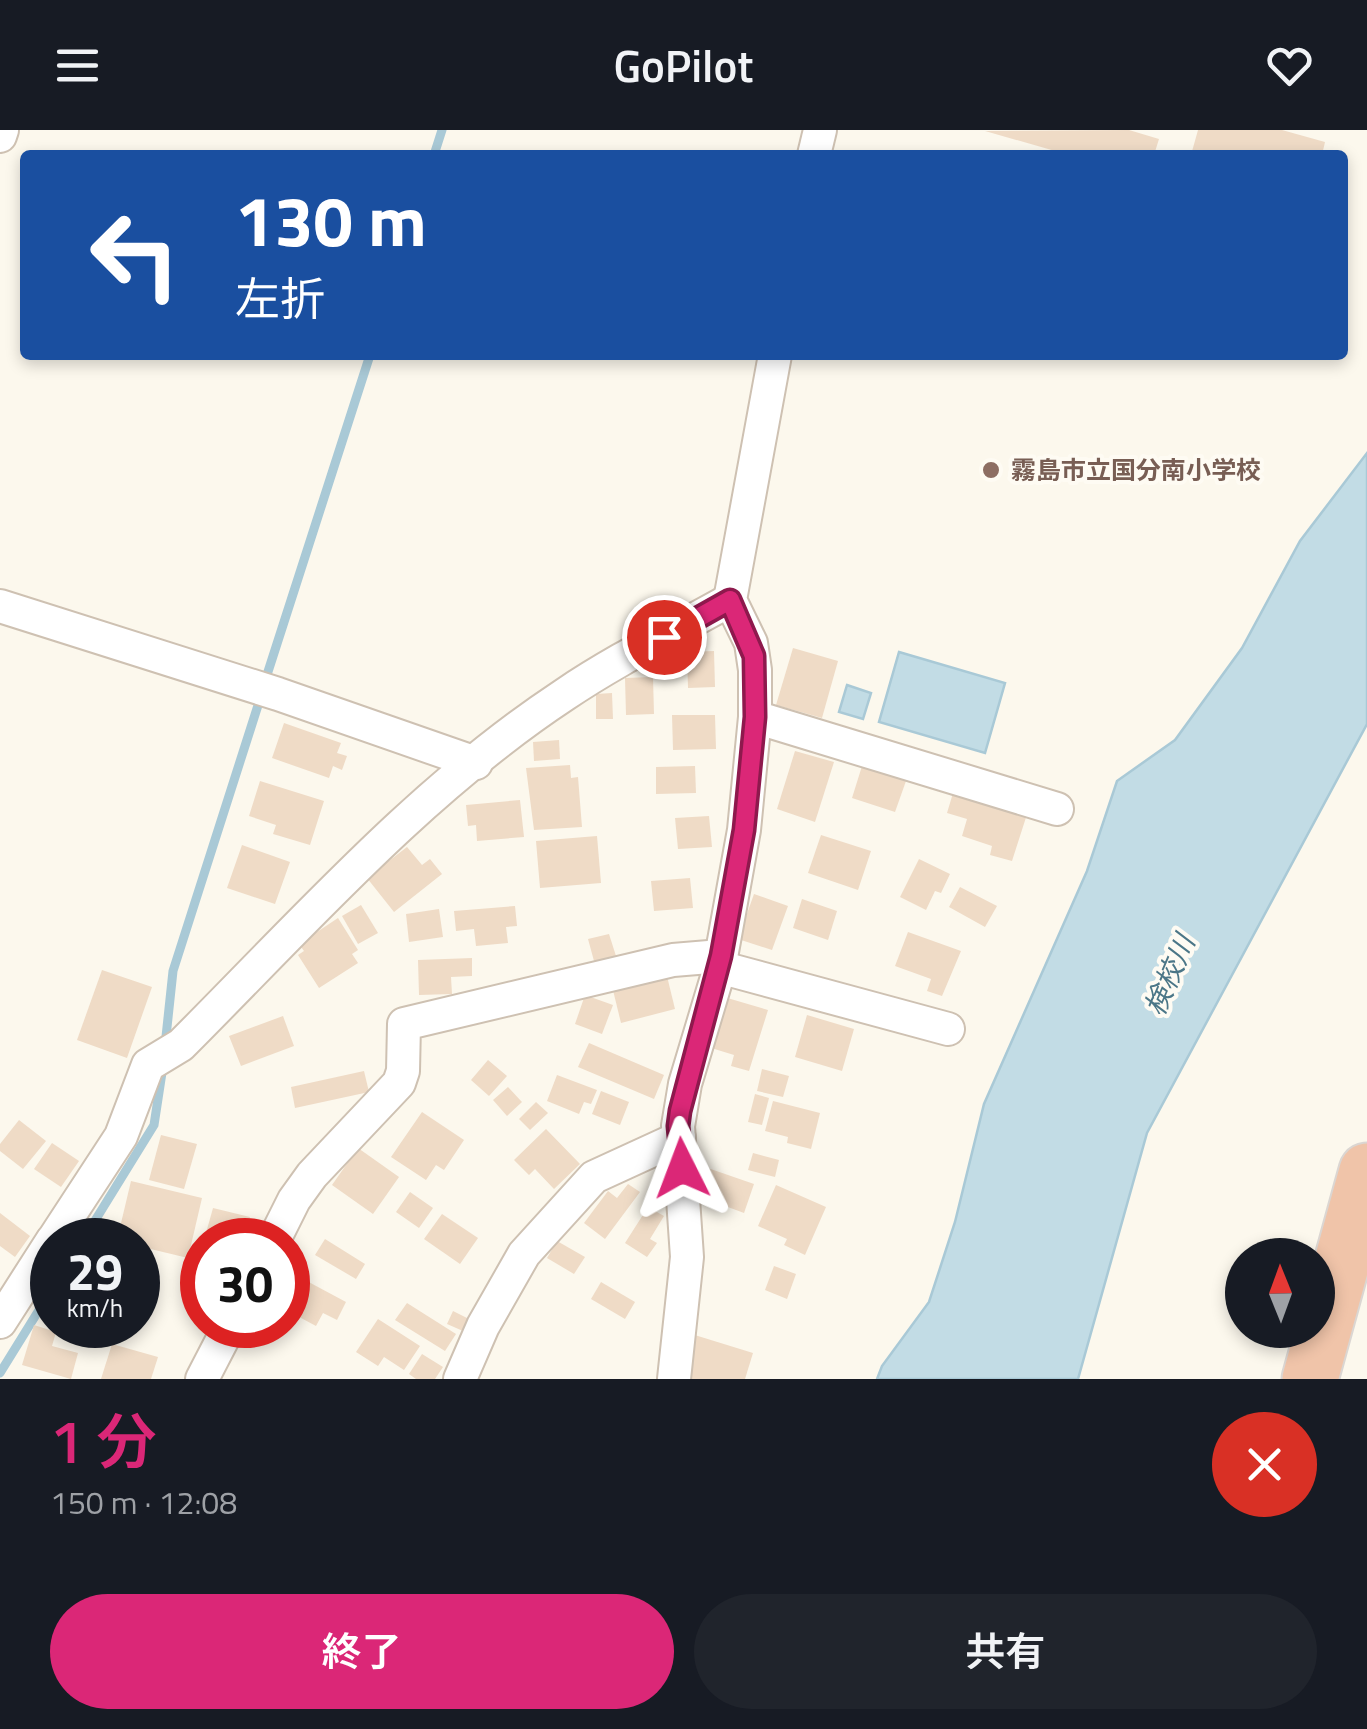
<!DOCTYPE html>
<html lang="ja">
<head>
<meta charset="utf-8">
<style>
	body { margin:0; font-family:"Titillium Web","Noto Sans JP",sans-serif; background:#20242c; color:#f1f3f6; height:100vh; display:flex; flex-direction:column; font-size:38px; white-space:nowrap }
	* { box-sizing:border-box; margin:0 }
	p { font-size:32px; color:#9ea1a6 }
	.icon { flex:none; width:55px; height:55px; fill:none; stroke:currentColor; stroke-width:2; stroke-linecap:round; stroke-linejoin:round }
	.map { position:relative; height:1249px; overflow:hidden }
	.sheet { display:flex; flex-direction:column; background:#171b24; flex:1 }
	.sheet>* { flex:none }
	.guide { position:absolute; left:20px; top:20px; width:1328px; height:210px; border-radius:10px; box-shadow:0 5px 15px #0003; background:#1a4fa0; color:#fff; overflow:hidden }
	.needle { width:65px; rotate:359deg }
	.tools { position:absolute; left:1225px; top:1108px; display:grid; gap:20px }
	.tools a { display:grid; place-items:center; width:110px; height:110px; border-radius:50%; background:#171b24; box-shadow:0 5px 15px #0003; font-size:50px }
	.speed { position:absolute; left:30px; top:1088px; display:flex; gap:20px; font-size:50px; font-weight:700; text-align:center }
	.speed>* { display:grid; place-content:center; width:130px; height:130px; border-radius:50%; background:#171b24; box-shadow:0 5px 15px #0003; line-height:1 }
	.speed small { font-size:25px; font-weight:400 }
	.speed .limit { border:15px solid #d22; background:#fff; color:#111 }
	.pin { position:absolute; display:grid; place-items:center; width:85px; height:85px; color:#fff; margin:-42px; border:5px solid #fff; border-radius:50%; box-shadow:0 2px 10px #0007 }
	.me { position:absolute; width:110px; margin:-55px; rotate:357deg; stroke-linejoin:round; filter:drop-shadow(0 0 8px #0008) }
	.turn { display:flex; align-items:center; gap:35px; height:210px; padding:0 50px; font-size:45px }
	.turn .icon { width:130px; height:130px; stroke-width:2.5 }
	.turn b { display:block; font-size:70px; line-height:85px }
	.round { display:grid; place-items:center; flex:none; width:105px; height:105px; border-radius:52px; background:#20242c }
	.headline { display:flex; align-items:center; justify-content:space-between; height:170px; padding:0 50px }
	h1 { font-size:60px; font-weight:600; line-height:75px; color:#db2777 }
	.action { display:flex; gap:20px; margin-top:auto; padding:20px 50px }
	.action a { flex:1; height:115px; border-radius:60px; background:#db2777; color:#fff; font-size:40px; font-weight:600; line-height:115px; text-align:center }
	.action a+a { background:#20242c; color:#f1f3f6 }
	header { display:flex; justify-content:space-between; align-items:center; height:130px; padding:0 50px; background:#171b24; font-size:45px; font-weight:600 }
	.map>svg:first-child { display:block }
	.water { fill:#c2dce5; stroke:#a9c9d6; stroke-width:2.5 }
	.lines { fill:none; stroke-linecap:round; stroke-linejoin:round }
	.stream { stroke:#a9c9d6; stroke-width:9 }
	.building { fill:#efdbc6 }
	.street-casing { stroke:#cec1b2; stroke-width:36 }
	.highway-casing { stroke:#dbd6d2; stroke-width:59 }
	.street { stroke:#fff; stroke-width:32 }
	.highway { stroke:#f0c4a9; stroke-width:55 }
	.route-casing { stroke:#8e194d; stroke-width:25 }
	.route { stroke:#db2777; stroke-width:18 }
	.education-dot { fill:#8d6e63; stroke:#fefbf3; stroke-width:4 }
	.labels { text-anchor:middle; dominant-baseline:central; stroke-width:8; stroke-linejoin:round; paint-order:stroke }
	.education-label { font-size:25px; font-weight:bold; fill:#785e54; stroke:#fefbf3; text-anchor:start }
	.water-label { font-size:28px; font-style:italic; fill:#4b7687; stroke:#fefbf3 }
</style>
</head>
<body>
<header><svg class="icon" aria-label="menu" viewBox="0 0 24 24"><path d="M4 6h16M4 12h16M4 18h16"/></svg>GoPilot<svg class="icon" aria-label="heart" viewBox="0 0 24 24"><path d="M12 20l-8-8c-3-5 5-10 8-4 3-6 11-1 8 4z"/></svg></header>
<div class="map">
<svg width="1367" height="1249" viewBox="0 0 1367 1249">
	<rect width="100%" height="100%" fill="#fcf8ed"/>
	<!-- water -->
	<g class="water">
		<path d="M1367,323V594L1147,1003L1078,1249H877L882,1236L929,1172L955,1092L984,974L1087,741L1117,651L1175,610L1242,518L1300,411Z"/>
		<path d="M899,522L1005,553L985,623L879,592Z"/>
		<path d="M847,555L871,563L863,589L839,582Z"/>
	</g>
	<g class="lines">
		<!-- stream -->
		<g class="stream">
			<path d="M434,25L442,0"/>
			<path d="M265,551L370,225"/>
			<path d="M165,916L173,841L261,566"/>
			<path d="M83,1110L154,995L163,936"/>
			<path d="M0,1243L52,1159"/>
		</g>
	</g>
	<!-- building -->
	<g class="building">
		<path d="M1129,0L1159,9L1154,25H1069L985,1Z"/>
		<path d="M1198,0H1282L1325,12L1322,25H1191Z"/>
		<path d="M793,518L838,531L822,588L776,575Z"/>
		<path d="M714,521L715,557L688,558L687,522Z"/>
		<path d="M653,547L654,584L626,585L625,548Z"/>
		<path d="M612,563L613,589H596V564Z"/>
		<path d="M672,585H715L716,619L673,620Z"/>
		<path d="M284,593L341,613L337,623L347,626L342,640L333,636L329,648L272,628Z"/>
		<path d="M559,610L560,629L534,631L533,612Z"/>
		<path d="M795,621L834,632L815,692L777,679Z"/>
		<path d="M570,635L571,648L578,647L582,697L534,700L526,638Z"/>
		<path d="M695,636L696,663L656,664V637Z"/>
		<path d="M862,636L906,651L895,682L852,668Z"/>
		<path d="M260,651L324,671L310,715L273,704L276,695L249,686Z"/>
		<path d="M956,653L1030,675L1012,731L990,725L992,716L962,706L967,689L947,683Z"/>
		<path d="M520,670L524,707L477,711L476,695L468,696L466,675Z"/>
		<path d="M709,686L712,717L678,719L675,688Z"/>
		<path d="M821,705L871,721L858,760L808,743Z"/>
		<path d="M597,706L601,753L540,758L536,711Z"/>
		<path d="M242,715L290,732L275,774L227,758Z"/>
		<path d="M407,717L422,735L430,729L442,744L394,782L367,748Z"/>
		<path d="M919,729L950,744L941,763L935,761L926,780L900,767Z"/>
		<path d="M690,748L693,778L654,781L651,751Z"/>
		<path d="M960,757L997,776L985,797L949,777Z"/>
		<path d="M754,764L788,776L772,820L738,809Z"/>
		<path d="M802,769L837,781L828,810L793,798Z"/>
		<path d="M361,775L378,803L358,814L342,786Z"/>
		<path d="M515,776L517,796L506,797L508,813L476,816L474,799L456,801L454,781Z"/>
		<path d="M439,779L443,807L409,812L406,784Z"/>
		<path d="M338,788L358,820L352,824L358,833L319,858L298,825L304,821L299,814Z"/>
		<path d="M908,802L961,821L942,866L927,861L931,849L895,836Z"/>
		<path d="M609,804L616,826L594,831L588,809Z"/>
		<path d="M472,828V846L451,847L452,864L419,865L418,830Z"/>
		<path d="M665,838L675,879L621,893L611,852Z"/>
		<path d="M102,840L152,857L127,928L77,910Z"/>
		<path d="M585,865L613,875L602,904L575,894Z"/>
		<path d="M724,867L768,880L749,941L731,936L734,925L708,917Z"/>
		<path d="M807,885L854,899L842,941L795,927Z"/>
		<path d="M283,886L294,916L241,936L229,906Z"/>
		<path d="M589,913L664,945L654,969L578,937Z"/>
		<path d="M488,930L507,946L489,966L471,950Z"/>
		<path d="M762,939L789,946L783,967L757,961Z"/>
		<path d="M364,941L369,962L295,978L291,957Z"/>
		<path d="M557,945L597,960L591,974L584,972L579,984L547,971Z"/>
		<path d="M508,957L522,972L507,986L493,970Z"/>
		<path d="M601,961L629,972L620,995L592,984Z"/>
		<path d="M755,964L769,968L762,995L748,992Z"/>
		<path d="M773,971L820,983L811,1019L787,1013L788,1007L765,1001Z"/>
		<path d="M536,972L548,983L530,1000L519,989Z"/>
		<path d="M422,982L464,1010L444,1040L436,1035L426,1050L391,1027Z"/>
		<path d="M19,990L46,1011L23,1039L0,1021V1014Z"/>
		<path d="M546,999L580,1034L554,1059L535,1039L529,1045L514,1030Z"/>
		<path d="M161,1005L197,1014L184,1059L149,1050Z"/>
		<path d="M52,1013L79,1031L61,1057L34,1039Z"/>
		<path d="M358,1018L399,1047L373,1084L332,1055Z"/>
		<path d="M753,1023L779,1030L775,1047L748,1040Z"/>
		<path d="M702,1036L754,1054L744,1083L693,1064Z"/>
		<path d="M131,1051L202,1068L188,1128L138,1116V1110H117Z"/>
		<path d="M628,1054L640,1062L605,1109L584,1093L608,1061L617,1068Z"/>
		<path d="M776,1055L826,1077L805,1125L784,1115L787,1109L758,1096Z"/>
		<path d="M410,1062L433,1078L419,1098L396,1082Z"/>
		<path d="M648,1077L664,1086L650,1109L657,1113L647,1127L625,1113Z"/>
		<path d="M213,1078L250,1087L243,1110L206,1103Z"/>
		<path d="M0,1083L30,1106L15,1127L0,1116Z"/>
		<path d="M442,1084L478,1108L460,1134L424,1109Z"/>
		<path d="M325,1109L365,1134L356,1149L315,1125Z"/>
		<path d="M557,1111L585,1127L574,1144L547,1128Z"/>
		<path d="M138,1130L153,1134L139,1186H138Z"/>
		<path d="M774,1136L796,1144L787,1169L765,1160Z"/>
		<path d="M290,1142L346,1172L337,1190L323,1183L316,1196L288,1181Z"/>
		<path d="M601,1152L635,1172L625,1189L591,1169Z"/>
		<path d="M407,1173L456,1204L445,1221L395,1190Z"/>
		<path d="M453,1181L469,1189L463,1201L447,1194Z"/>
		<path d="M378,1189L420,1216L404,1240L384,1227L378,1236L356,1222Z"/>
		<path d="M34,1195L56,1202L52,1216L78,1223L71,1249L22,1235Z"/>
		<path d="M685,1202L753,1223L745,1249H681Z"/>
		<path d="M112,1214L158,1227L151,1249H101Z"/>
		<path d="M422,1224L443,1237L435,1249H416L409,1244Z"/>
	</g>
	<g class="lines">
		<!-- street casing -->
		<g class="street-casing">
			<g id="street">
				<path d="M0,6L2,0"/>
				<path d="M814,25L820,0"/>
				<path d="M0,476L278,564L476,633"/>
				<path d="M755,587L1057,679"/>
				<path d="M719,837L948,899"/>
				<path d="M53,1110L121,1006L148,935L181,915C302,794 420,660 564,565C617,529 675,501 730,470"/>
				<path d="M274,1110L294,1070L312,1045L399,953L403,941L404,894L673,830L721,826"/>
				<path d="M0,1192L52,1111"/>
				<path d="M202,1249L230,1195"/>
				<path d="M460,1249L483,1196L524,1124L594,1047L679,1008"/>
				<path d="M674,1249L687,1127L678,996L685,954L718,844L744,700L755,587V540L751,513L730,470L775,225"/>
			</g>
		</g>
		<!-- highway casing -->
		<g class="highway-casing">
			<path id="highway" d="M1310,1249L1367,1041"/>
		</g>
		<!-- street -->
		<use href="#street" class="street"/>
		<!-- highway -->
		<use href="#highway" class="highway"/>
	</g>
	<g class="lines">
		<!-- route casing -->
		<g class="route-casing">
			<path id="route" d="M664,507L730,470L754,526L755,587L744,700L721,826L680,981L678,996L682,1038"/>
		</g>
		<!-- route -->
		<use href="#route" class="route"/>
	</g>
	<!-- markers -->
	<circle class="education-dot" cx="991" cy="340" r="10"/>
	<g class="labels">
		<!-- education labels -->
		<g class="education-label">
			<text x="1011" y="340">霧島市立国分南小学校</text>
		</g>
		<!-- water labels -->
		<g class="water-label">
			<text transform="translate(1169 845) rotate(-67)">検校川</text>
		</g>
	</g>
</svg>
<div class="tools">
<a><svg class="needle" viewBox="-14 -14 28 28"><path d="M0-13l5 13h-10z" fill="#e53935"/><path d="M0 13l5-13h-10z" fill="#9ea1a6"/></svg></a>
</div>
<div class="speed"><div>29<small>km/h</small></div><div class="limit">30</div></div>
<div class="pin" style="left:664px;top:507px;background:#d93025"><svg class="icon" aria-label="arrive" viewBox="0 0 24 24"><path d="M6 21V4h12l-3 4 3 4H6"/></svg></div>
<svg class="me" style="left:682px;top:1038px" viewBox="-20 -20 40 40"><path d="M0-17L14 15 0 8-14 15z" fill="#db2777" stroke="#fff" stroke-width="4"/></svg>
<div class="guide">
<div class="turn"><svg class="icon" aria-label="left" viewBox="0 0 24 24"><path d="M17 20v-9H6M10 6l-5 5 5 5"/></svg><div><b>130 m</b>左折</div></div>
</div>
</div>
<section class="sheet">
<div class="headline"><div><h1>1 分</h1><p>150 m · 12:08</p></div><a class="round" style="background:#d93025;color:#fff"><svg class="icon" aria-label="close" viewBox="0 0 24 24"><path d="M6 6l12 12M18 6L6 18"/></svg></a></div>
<div class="action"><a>終了</a><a>共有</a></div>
</section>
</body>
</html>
